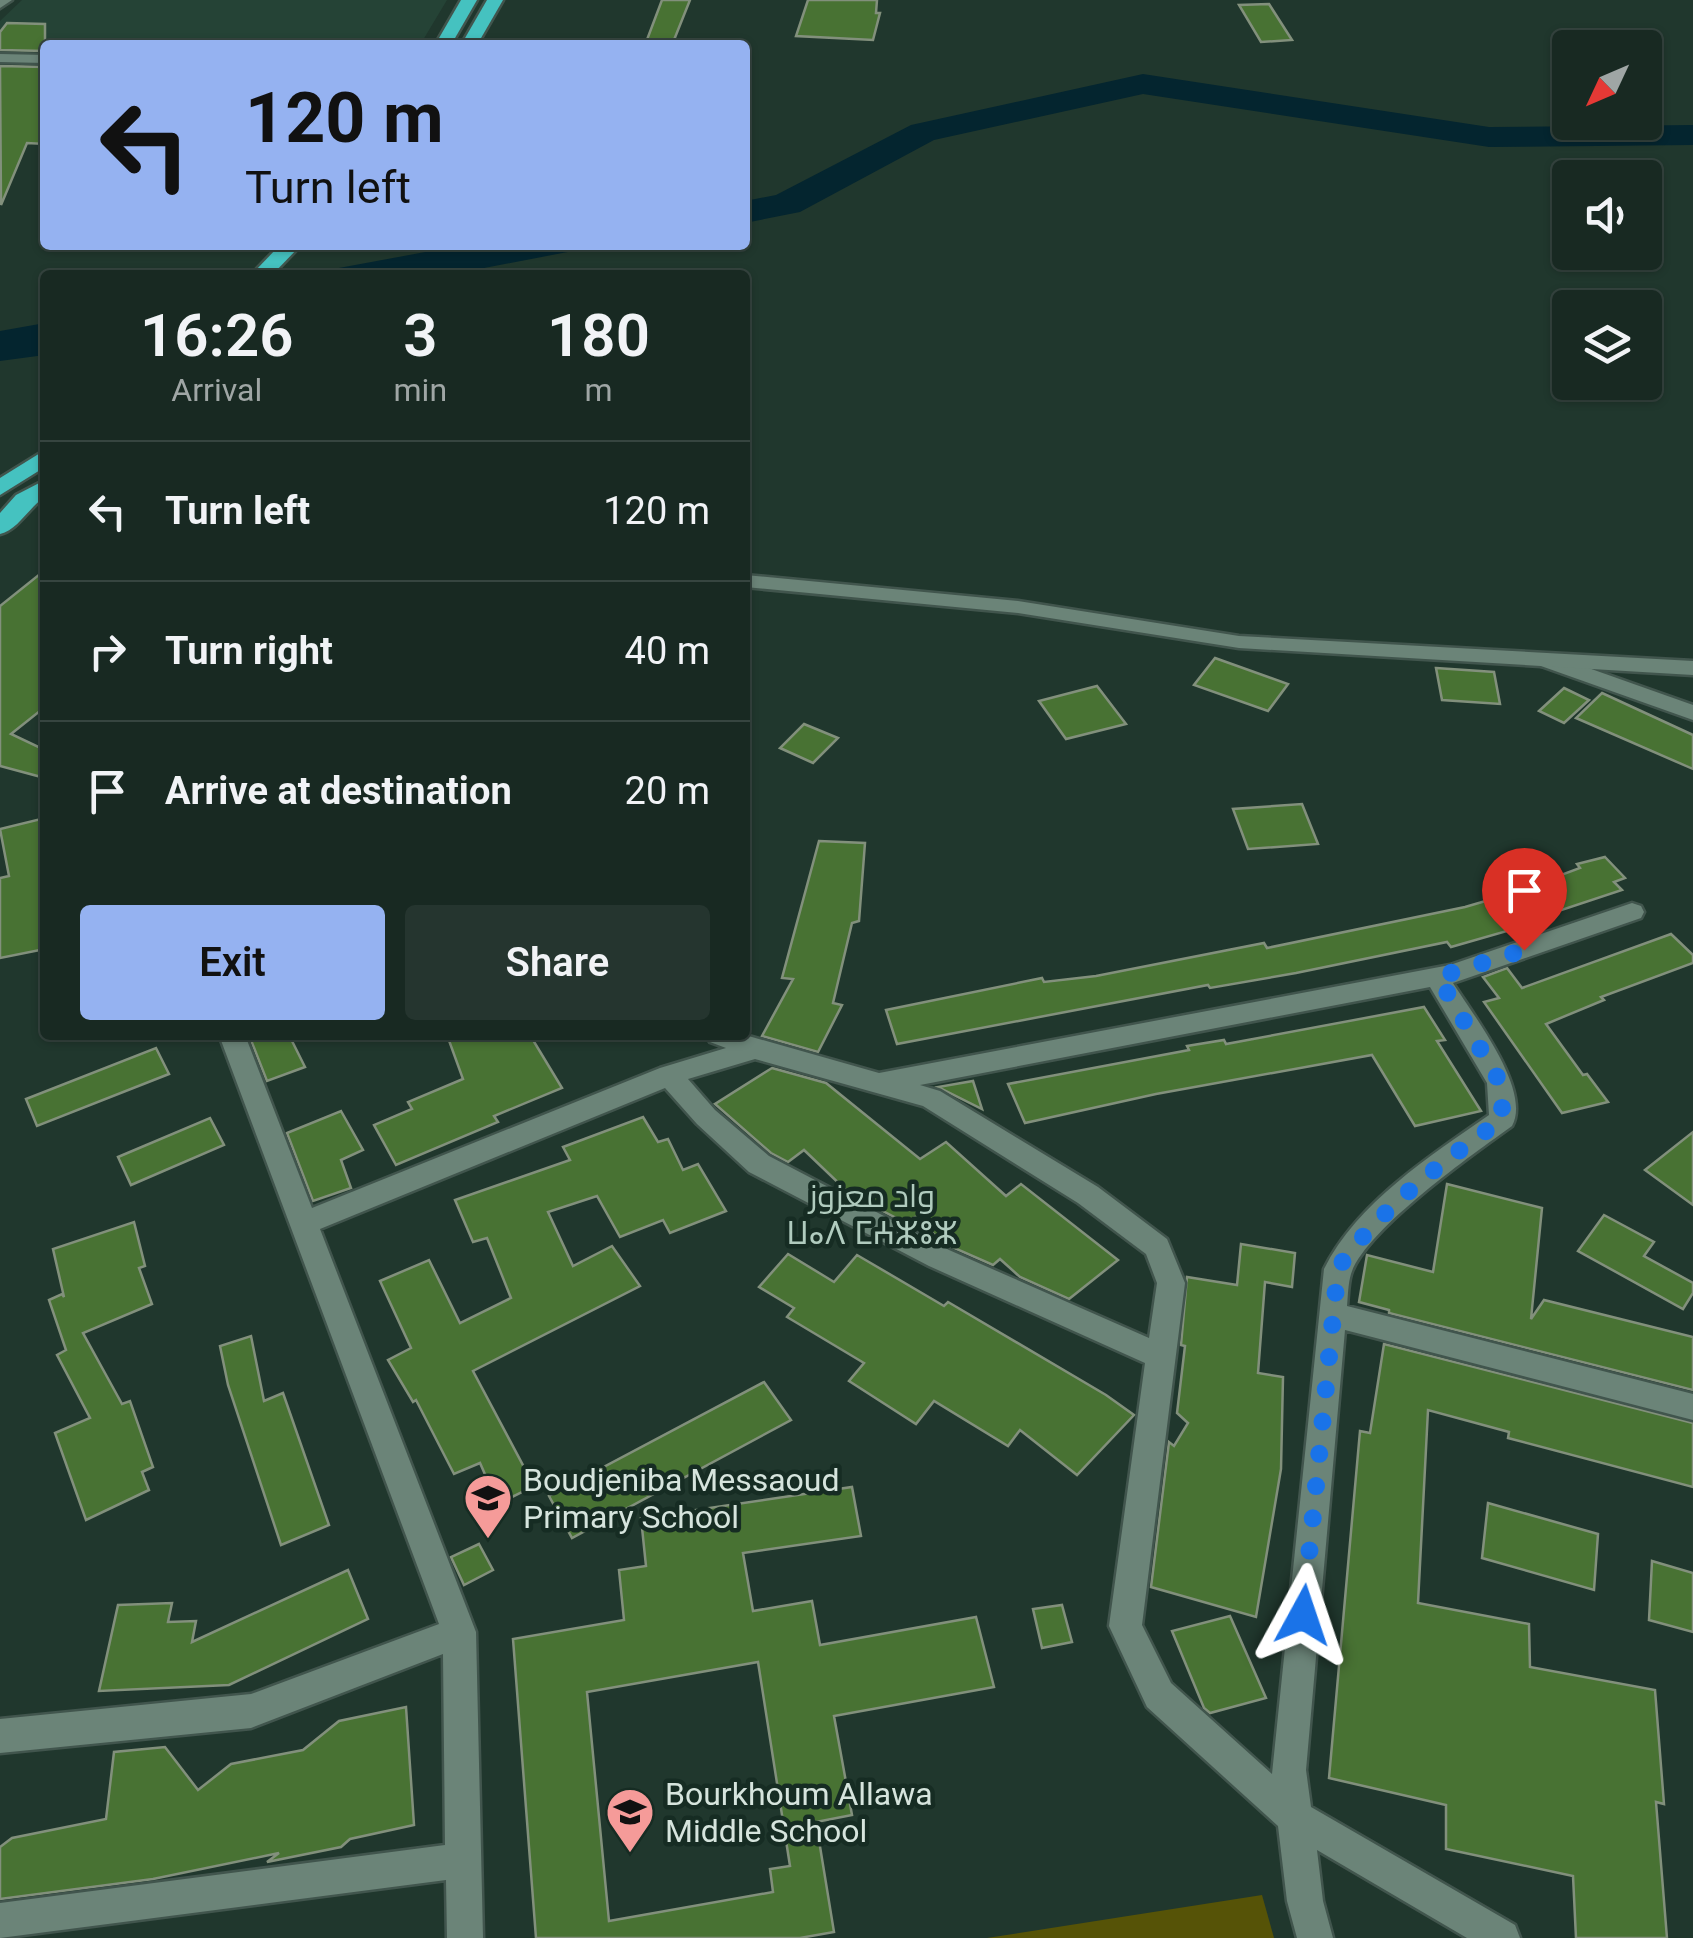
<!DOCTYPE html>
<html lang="en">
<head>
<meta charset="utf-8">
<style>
	body { margin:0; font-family:Roboto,Cairo,"Noto Sans Tifinagh",sans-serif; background:#25352f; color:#f1f3f6; height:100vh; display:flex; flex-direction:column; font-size:38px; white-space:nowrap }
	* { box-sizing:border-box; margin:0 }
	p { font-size:32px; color:#9fa6a5 }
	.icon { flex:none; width:55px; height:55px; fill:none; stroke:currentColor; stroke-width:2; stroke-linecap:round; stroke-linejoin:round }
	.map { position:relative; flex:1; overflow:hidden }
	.drawer { position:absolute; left:40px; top:270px; width:710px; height:770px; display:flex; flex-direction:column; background:#182922; border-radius:10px; box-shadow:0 2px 8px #0004,0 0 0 2px #364540 }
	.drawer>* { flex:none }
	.banner { position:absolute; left:40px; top:40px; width:710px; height:210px; border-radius:10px; box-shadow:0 2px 8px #0004,0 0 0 2px #364540; background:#95b2f1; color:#111; overflow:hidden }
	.needle { width:65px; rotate:226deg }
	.buttons { position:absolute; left:1552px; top:30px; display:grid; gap:20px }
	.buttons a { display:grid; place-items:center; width:110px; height:110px; border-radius:10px; background:#182922; box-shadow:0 2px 8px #0004,0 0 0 2px #364540; font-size:50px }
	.pin { position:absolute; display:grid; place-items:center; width:85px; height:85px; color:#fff; margin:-102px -42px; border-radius:50% 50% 50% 0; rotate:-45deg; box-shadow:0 0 10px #0007 }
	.pin .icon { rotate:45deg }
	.me { position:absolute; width:110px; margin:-55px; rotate:5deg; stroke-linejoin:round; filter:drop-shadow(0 0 8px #0008) }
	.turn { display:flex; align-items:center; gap:35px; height:210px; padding:0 40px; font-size:45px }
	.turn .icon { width:130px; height:130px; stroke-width:2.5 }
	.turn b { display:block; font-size:70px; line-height:85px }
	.eta { display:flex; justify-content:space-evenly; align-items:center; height:170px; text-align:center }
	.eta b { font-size:60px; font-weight:600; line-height:70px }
	.action { display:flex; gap:20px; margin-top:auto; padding:20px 40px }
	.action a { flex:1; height:115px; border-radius:10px; background:#95b2f1; color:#111; font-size:40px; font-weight:600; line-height:115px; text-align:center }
	.action a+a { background:#25352f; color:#f1f3f6 }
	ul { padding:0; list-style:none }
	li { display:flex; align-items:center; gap:30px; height:140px; padding:0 40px; border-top:2px solid #364540 }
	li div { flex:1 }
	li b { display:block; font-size:38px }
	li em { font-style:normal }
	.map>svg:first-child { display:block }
	.built { fill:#254336 }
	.green { fill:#565307 }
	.water { fill:#04252f }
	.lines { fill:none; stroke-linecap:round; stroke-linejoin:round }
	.river { fill:#04252f; fill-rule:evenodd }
	.building { fill:#487233; stroke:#82907c; stroke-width:2.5; fill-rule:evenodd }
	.street-casing { stroke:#41554d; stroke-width:5 }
	.secondary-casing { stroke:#41554d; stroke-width:5 }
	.highway-casing { stroke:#41554d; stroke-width:5 }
	.street { fill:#6b8478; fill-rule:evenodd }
	.secondary { fill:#6b8478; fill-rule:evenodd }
	.highway { fill:#45c2c0; fill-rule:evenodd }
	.route { stroke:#1a73e8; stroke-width:18; stroke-dasharray:0 32.4 }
	.labels { text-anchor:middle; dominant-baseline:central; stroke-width:9; stroke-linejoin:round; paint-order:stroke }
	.quarter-label { font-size:32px; fill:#b0cbbe; stroke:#162c23 }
	.near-poi-label { font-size:32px; fill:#d6e4dd; stroke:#162c23; text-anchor:start }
</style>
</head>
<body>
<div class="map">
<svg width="1693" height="1938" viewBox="0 0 1693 1938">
	<rect width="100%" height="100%" fill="#20372d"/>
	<!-- built -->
	<path class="built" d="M22,0H447L420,45H45V52L0,51V21Z"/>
	<!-- green -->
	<path class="green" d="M1262,1895L1274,1938H987Z"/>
	<!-- water -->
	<g class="water">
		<path d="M463,245H604L448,275H301Z"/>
		<path d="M45,323V355L0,361V331Z"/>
	</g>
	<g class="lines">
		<!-- river -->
		<path class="river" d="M1143,74L1489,127L1693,125V145L1489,147L1143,94L934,140L800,212L745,223V201L776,195L911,125Z"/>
	</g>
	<!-- building -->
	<g class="building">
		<path d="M662,0H690L672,45H645Z"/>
		<path d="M808,0H877L876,13H880L873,40L796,36Z"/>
		<path d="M1269,4L1292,40L1261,42L1239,5Z"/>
		<path d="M7,23L45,24V51L0,50V32Z"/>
		<path d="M0,66L45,67V144L27,143L1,205Z"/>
		<path d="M45,570V707L11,734L45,750V778L0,766V606Z"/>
		<path d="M1215,658L1288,684L1268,711L1194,685Z"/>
		<path d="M1436,668L1494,672L1500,704L1442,700Z"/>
		<path d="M1097,686L1126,724L1066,739L1039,701Z"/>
		<path d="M1564,688L1589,700L1564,723L1539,711Z"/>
		<path d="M1602,693L1693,735V769L1576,718Z"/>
		<path d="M804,724L838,738L813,763L780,748Z"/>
		<path d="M1302,804L1318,844L1248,849L1233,809Z"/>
		<path d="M45,818V949L0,958V878L9,876L0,829Z"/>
		<path d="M819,841L865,843L859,921L852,923L833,1003L842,1005L818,1052L762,1036L793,979L782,978Z"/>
		<path d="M1605,857L1625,878L1614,882L1622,890L1528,921L1531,924L1451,947L1447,942L1296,973L1210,988L1208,985L897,1044L886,1010L1042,978L1044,982L1096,976L1264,943L1267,948L1465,907L1513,893L1580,868L1577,864Z"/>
		<path d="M1671,934L1693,955V963L1601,997L1604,1000L1546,1024L1583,1075L1587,1074L1608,1102L1562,1113L1484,1002L1499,998L1483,977L1507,968L1522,988Z"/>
		<path d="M1424,1007L1445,1040L1437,1041L1481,1111L1415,1126L1372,1055L1156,1094L1025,1123L1008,1084L1189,1050L1187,1046L1224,1040L1226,1044Z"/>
		<path d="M249,1035H289L305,1067L267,1081Z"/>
		<path d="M447,1035H530L562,1088L494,1116L498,1122L396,1165L374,1125L412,1109L408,1102L463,1079Z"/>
		<path d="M156,1048L169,1074L37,1126L26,1099Z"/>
		<path d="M772,1068L826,1083L920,1159L946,1142L1006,1196L1021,1184L1118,1260L1069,1299L1020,1277L1000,1259L993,1265L945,1244L915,1217L906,1223L850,1194L804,1150L788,1162L771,1153L715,1104Z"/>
		<path d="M973,1081L982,1109L938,1087Z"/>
		<path d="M341,1111L363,1150L341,1160L351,1188L313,1201L287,1133Z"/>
		<path d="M643,1117L658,1142L668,1139L683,1170L698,1164L726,1211L670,1233L663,1220L620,1237L597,1196L548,1212L573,1266L612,1246L640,1286L473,1371L534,1486L498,1504L480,1463L454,1474L416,1400L413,1402L388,1360L411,1348L380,1281L429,1260L460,1323L511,1298L487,1238L473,1242L455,1200L570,1160L563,1147Z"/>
		<path d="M210,1118L224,1145L131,1185L118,1157Z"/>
		<path d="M1693,1132V1205L1645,1170Z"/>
		<path d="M1447,1184L1542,1208L1531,1319L1544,1300L1693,1337V1390L1389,1313V1310L1359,1302L1367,1255L1433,1272Z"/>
		<path d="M1604,1215L1654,1242L1644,1256L1693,1283V1293L1683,1309L1578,1251Z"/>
		<path d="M134,1222L145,1266L139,1268L152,1304L83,1333L122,1404L130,1401L153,1467L142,1472L149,1490L86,1520L55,1433L90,1418L57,1355L66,1350L49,1300L62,1294L64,1297L53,1249Z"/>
		<path d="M1241,1244L1295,1253L1292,1287L1265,1282L1258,1373L1283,1377L1281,1469L1256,1617L1151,1587L1169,1442L1174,1446L1188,1423L1177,1413L1185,1346L1181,1345L1187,1277L1237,1285Z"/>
		<path d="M788,1254L834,1282L857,1255L944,1306L948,1302L1106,1395L1134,1415L1077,1475L1020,1430L1008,1446L934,1401L916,1424L849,1381L864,1363L787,1317L794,1308L759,1287Z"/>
		<path d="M251,1336L264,1401L283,1393L329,1525L281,1545L228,1385L220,1346Z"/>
		<path d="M1384,1344L1693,1423V1487L1508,1438L1509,1432L1428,1410L1418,1603L1529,1624L1530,1667L1655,1690L1664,1804L1656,1802L1667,1938H1576L1573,1876L1446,1849V1805L1329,1778L1360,1431L1370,1433Z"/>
		<path d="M764,1382L791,1420L572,1538L549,1496Z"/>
		<path d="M852,1487L861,1536L743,1553L753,1611L812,1601L820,1645L976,1617L994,1687L834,1716L852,1815L816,1822L834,1932L800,1938H536L513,1639L624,1620L619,1570L646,1566L641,1518ZM758,1662L790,1866L770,1869L773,1892L609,1921L587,1692Z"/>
		<path d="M1488,1503L1598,1534L1594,1590L1482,1558Z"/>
		<path d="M479,1544L493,1570L464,1585L451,1557Z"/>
		<path d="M1652,1561L1693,1573V1632L1649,1620Z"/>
		<path d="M348,1570L368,1619L229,1685L99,1691L118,1605L172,1603L168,1622L196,1621L192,1642Z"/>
		<path d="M1062,1605L1072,1642L1042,1648L1033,1609Z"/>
		<path d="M1230,1616L1266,1698L1210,1713L1204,1708L1172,1631Z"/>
		<path d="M406,1707L414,1825L350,1839L341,1847L267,1862L279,1853L153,1879L0,1899V1847L12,1838L106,1819L114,1752L165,1747L198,1790L231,1764L303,1750L339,1721Z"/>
	</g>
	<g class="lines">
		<!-- street casing -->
		<g class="street-casing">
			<g id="street">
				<path d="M0,0H12L0,8Z"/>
				<path d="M0,54L45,55V63L0,62Z"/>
				<path d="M1549,654L1693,705V720L1541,666L1538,661Z"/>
				<path d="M1632,903L1641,906L1644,912L1641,918L1453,983C1473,1015 1532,1090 1512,1126C1473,1154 1365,1230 1351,1274C1348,1284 1348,1296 1347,1306L1693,1394V1420L1345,1330L1306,1770L1311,1807L1515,1925L1520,1938H1467L1317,1850L1323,1901L1333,1938H1297L1287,1901L1278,1826L1147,1707L1109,1626L1145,1363L929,1266L749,1172L697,1124L665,1088L320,1229L476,1632L483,1938H447L446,1880L0,1938V1903L445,1845L443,1654L251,1728L0,1753V1719L251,1694L439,1624L219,1035H245L312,1208L660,1068L726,1048L710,1042L706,1035H745L879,1073L1450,965ZM1430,987L1487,1083L1489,1115C1430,1156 1357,1203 1324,1269L1272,1774L1171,1683L1142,1625L1185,1283L1167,1239L1098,1187L940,1091L920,1085ZM755,1059L923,1106L1078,1203L1146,1254L1157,1283L1149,1338L949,1250L769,1156L715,1110L688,1079Z"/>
			</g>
		</g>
		<!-- secondary casing -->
		<g class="secondary-casing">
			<path id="secondary" d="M745,575L1018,601L1239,636L1693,661V675L1239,648L1018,613L745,587Z"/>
		</g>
		<!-- highway casing -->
		<g class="highway-casing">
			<g id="highway">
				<path d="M461,0H477L451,45H435Z"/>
				<path d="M487,0H503L477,45H461Z"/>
				<path d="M280,245H301L272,275H251Z"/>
				<path d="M45,450V467L0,495V478Z"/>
				<path d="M45,480V497C29,507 18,530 0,534V513L16,495Z"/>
			</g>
		</g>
		<!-- street -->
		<use href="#street" class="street"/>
		<!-- secondary -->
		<use href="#secondary" class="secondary"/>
		<!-- highway -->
		<use href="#highway" class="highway"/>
	</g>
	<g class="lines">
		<!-- route -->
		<path class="route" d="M1303,1615L1338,1268C1381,1208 1443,1161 1503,1119L1500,1082L1438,977L1524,950"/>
	</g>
	<!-- icons -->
	<defs>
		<g id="school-pin" transform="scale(2.5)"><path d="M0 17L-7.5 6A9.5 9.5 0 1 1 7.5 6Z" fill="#f59b99" stroke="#162c23"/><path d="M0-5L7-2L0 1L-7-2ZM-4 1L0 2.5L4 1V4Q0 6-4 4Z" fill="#111"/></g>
	</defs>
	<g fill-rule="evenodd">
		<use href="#school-pin" x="488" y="1498"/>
		<use href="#school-pin" x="630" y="1812"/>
	</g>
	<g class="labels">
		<!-- quarter labels -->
		<g class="quarter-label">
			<text x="872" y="1196">واد معزوز<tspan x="872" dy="37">ⵡⴰⴷ ⵎⵄⵣⵓⵣ</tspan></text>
		</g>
		<!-- near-poi labels -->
		<g class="near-poi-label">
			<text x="523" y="1480">Boudjeniba Messaoud<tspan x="523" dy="37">Primary School</tspan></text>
			<text x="665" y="1794">Bourkhoum Allawa<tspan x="665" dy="37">Middle School</tspan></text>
		</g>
	</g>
</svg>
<div class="buttons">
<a><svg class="needle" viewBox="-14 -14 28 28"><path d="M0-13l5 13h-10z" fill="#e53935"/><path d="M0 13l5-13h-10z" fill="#9fa6a5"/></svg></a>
<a><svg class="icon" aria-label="sound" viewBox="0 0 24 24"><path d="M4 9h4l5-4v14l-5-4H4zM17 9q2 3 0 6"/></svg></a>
<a><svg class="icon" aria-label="layers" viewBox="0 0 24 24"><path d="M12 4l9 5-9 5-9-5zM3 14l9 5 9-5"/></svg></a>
</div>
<div class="pin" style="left:1524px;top:950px;background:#d93025"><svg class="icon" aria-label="arrive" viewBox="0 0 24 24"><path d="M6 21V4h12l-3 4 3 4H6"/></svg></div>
<svg class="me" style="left:1303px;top:1615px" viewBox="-20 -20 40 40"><path d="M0-17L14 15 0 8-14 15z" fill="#1a73e8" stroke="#fff" stroke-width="4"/></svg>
<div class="banner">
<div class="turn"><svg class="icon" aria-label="left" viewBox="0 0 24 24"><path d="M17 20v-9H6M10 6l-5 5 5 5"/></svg><div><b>120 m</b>Turn left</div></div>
</div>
<section class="drawer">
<div class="eta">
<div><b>16:26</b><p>Arrival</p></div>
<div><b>3</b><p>min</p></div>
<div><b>180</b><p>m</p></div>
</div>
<ul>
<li><svg class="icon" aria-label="left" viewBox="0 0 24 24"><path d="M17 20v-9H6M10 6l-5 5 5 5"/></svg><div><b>Turn left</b></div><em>120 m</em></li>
<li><svg class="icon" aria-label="right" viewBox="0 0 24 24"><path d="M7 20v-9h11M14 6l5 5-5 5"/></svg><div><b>Turn right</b></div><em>40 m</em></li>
<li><svg class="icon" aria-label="arrive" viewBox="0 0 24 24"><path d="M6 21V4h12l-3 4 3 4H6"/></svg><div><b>Arrive at destination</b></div><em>20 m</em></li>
</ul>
<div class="action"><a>Exit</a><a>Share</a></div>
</section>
</div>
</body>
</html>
